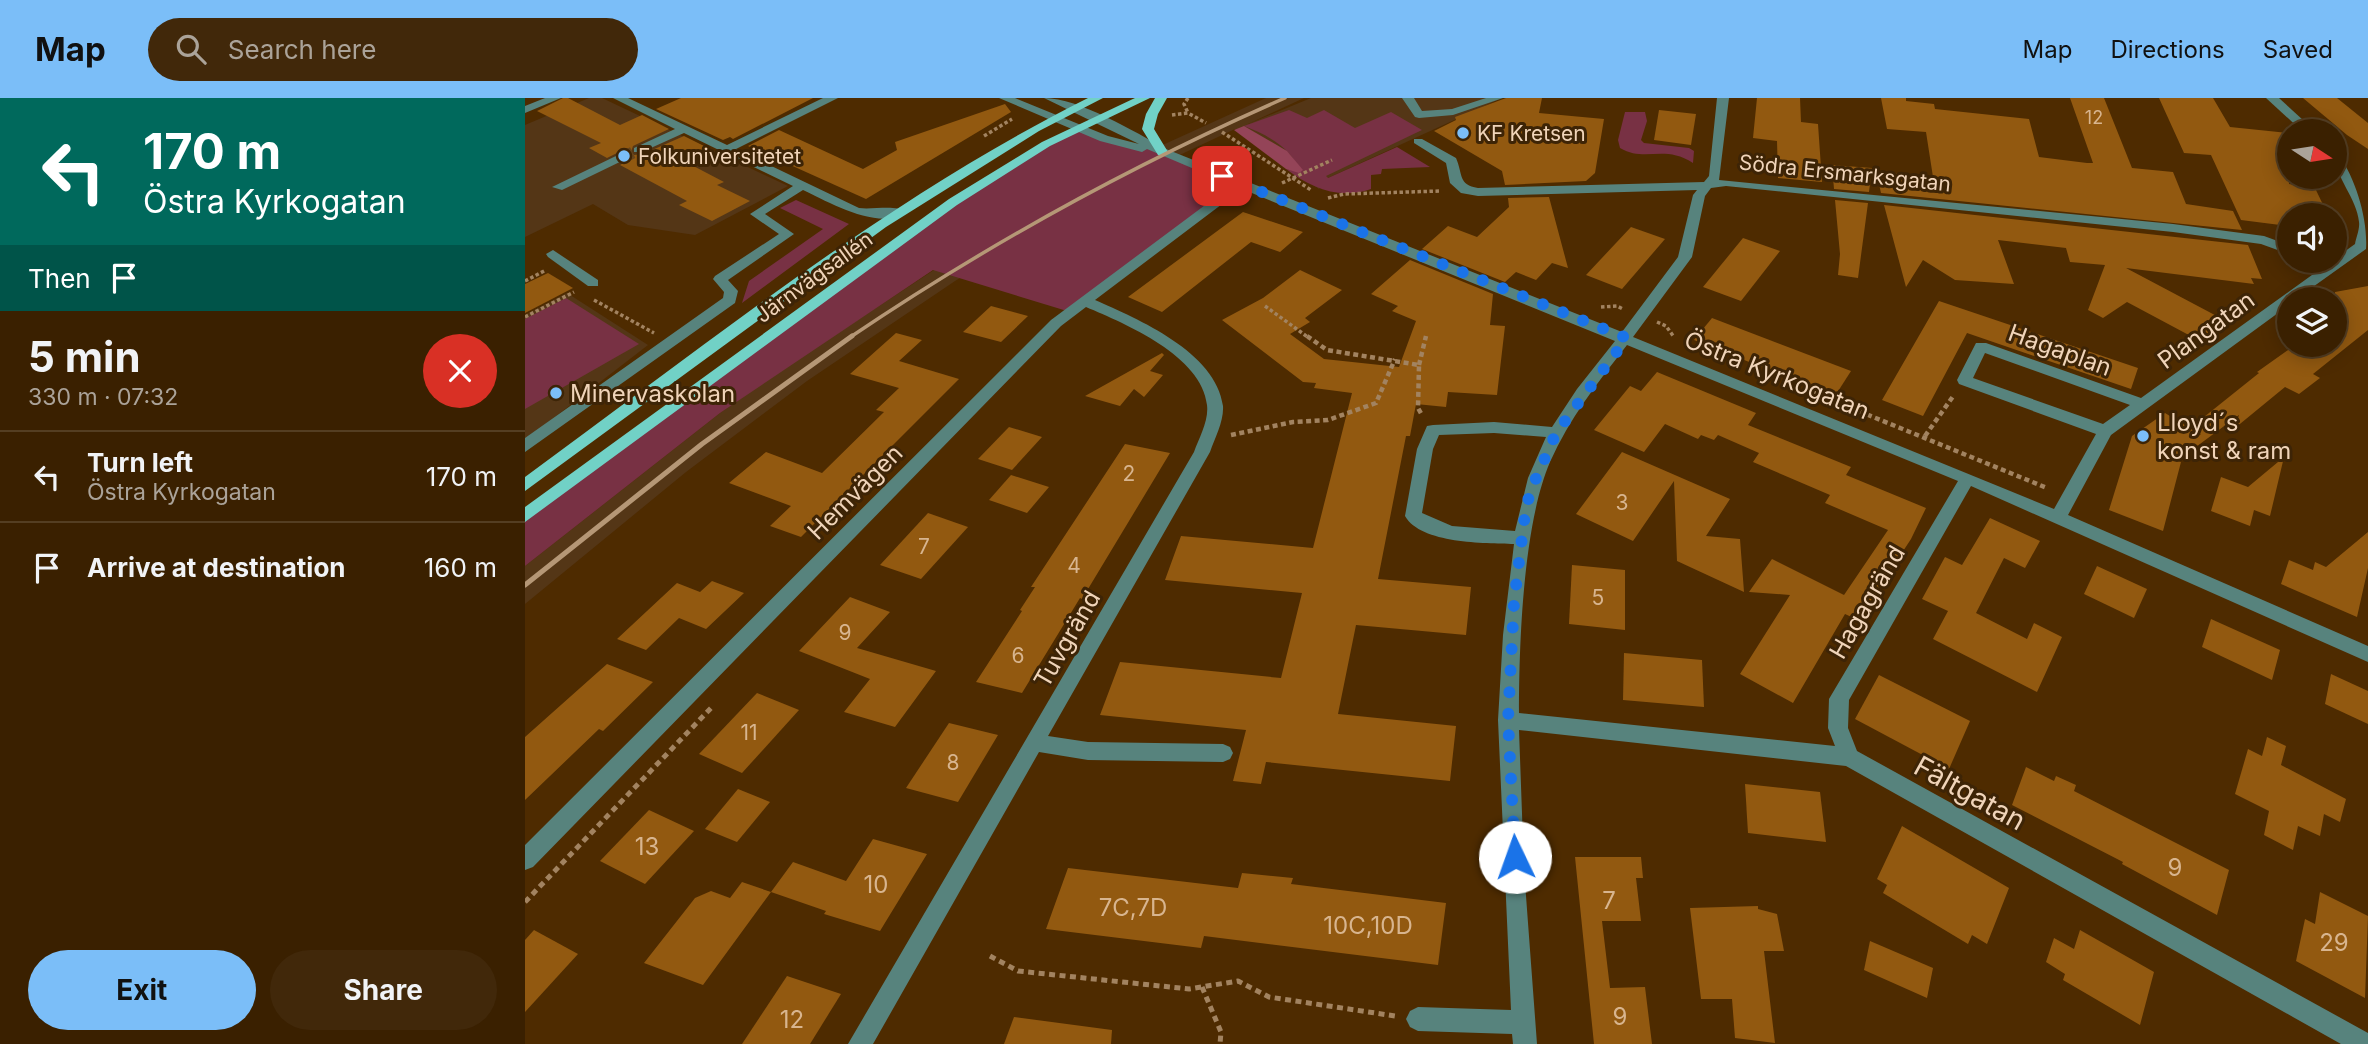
<!DOCTYPE html>
<html lang="en">
<head>
<meta charset="utf-8">
<style>
	body { margin:0; font-family:Inter,sans-serif; background:#41280a; color:#f1f3f6; height:100vh; display:flex; flex-direction:column; font-size:26px; white-space:nowrap }
	* { box-sizing:border-box; margin:0 }
	p { font-size:23px; color:#aba399 }
	.icon { flex:none; width:38px; height:38px; fill:none; stroke:currentColor; stroke-width:2; stroke-linecap:round; stroke-linejoin:round }
	.map { position:relative; flex:1; overflow:hidden }
	.sheet { display:flex; flex-direction:column; background:#3a2000; width:525px }
	.sheet>* { flex:none }
	.guide { background:#00695c; color:#fff; overflow:hidden }
	.needle { width:46px; rotate:102deg }
	.fabs { position:absolute; left:1752px; top:21px; display:grid; gap:14px }
	.fabs a { display:grid; place-items:center; width:70px; height:70px; border-radius:50%; background:#3a2000; box-shadow:0 4px 18px #0003,0 0 0 2px #543e22; font-size:35px }
	.pin { position:absolute; display:grid; place-items:center; width:60px; height:60px; color:#fff; margin:-30px; border-radius:14px; box-shadow:0 4px 10px #0006 }
	.me { position:absolute; width:77px; margin:-38px; rotate:357deg; stroke-linejoin:round; filter:drop-shadow(0 0 5px #0008) }
	.turn { display:flex; align-items:center; gap:24px; height:147px; padding:0 28px; font-size:32px }
	.turn .icon { width:91px; height:91px; stroke-width:2.5 }
	.turn b { display:block; font-size:49px; line-height:60px }
	.then { display:flex; align-items:center; height:66px; padding:0 28px; background:#0003; gap:14px; font-size:26px }
	.round { display:grid; place-items:center; flex:none; width:74px; height:74px; border-radius:37px; background:#41280a }
	.overview { display:flex; align-items:center; justify-content:space-between; height:119px; padding:0 28px }
	h1 { font-size:42px; font-weight:700; line-height:52px }
	.button { display:flex; gap:14px; margin-top:auto; padding:14px 28px }
	.button a { flex:1; height:80px; border-radius:42px; background:#7bbef8; color:#111; font-size:28px; font-weight:700; line-height:80px; text-align:center }
	.button a+a { background:#41280a; color:#f1f3f6 }
	ul { padding:0; list-style:none }
	li { display:flex; align-items:center; gap:21px; height:91px; padding:0 28px; border-top:2px solid #543e22 }
	li div { flex:1 }
	li b { display:block; font-size:26px }
	li em { font-style:normal }
	header { display:flex; align-items:center; gap:42px; box-sizing:border-box; height:98px; padding:0 35px; background:#7bbef8; color:#111 }
	header strong { font-size:33px }
	nav { display:flex; gap:38px; margin-inline-start:auto; font-size:24px }
	.search { width:490px; height:63px; background:#41280a; display:flex; align-items:center; gap:18px; box-sizing:border-box; padding:0 24px; border-radius:38px; color:#aba399; font-size:26px }
	main { display:flex; flex:1; min-height:0 }
	.map>svg:first-child { display:block }
	.built { fill:#543616 }
	.green { fill:#783144 }
	.forest { fill:#944458 }
	.building { fill:#925910 }
	.lines { fill:none; stroke-linecap:round; stroke-linejoin:round }
	.minor-tunnel { stroke:#66441c; stroke-width:12; stroke-dasharray:12 6; stroke-linecap:butt }
	.path-far2 { stroke:#a28360; stroke-width:3.5; stroke-dasharray:3.5 2.5; stroke-linecap:butt }
	.path-far1 { stroke:#a28360; stroke-width:4.5; stroke-dasharray:5 3.5; stroke-linecap:butt }
	.path { stroke:#a28360; stroke-width:5; stroke-dasharray:6 4.5; stroke-linecap:butt }
	.minor { fill:#57837d; fill-rule:evenodd }
	.major { fill:#71d1c6; fill-rule:evenodd }
	.rail-far1 { stroke:#b59776; stroke-width:3.5 }
	.rail { stroke:#b59776; stroke-width:5 }
	.route { stroke:#1a73e8; stroke-width:12; stroke-dasharray:0 21.6 }
	.poi-dot { fill:#7bbef8; stroke:#3d2406; stroke-width:2.5 }
	.labels { text-anchor:middle; dominant-baseline:central; stroke-width:6; stroke-linejoin:round; paint-order:stroke }
	.far-number-label { font-size:18px; fill:#d8b58f }
	.far-poi-label { font-size:21px; fill:#f0d4b9; stroke:#3d2406; text-anchor:start }
	.far-street-label { font-size:21px; fill:#f0d4b9; stroke:#3d2406 }
	.number-label { font-size:21px; fill:#d8b58f }
	.street-label { font-size:24px; fill:#f0d4b9; stroke:#3d2406 }
	.poi-label { font-size:24px; fill:#f0d4b9; stroke:#3d2406; text-anchor:start }
	.near-number-label { font-size:24px; fill:#d8b58f }
	.near-street-label { font-size:28px; fill:#f0d4b9; stroke:#3d2406 }
</style>
</head>
<body>
<header>
<strong>Map</strong>
<div class="search"><svg class="icon" aria-label="search" viewBox="0 0 24 24"><circle cx="10" cy="10" r="6"/><path d="M15 15l6 6"/></svg>Search here</div>
<nav><a>Map</a><a>Directions</a><a>Saved</a></nav>
</header>
<main>
<section class="sheet">
<div class="guide">
<div class="turn"><svg class="icon" aria-label="left" viewBox="0 0 24 24"><path d="M17 20v-9H6M10 6l-5 5 5 5"/></svg><div><b>170 m</b>Östra Kyrkogatan</div></div>
<div class="then">Then<svg class="icon" aria-label="arrive" viewBox="0 0 24 24"><path d="M6 21V4h12l-3 4 3 4H6"/></svg></div>
</div>
<div class="overview"><div><h1>5 min</h1><p>330 m · 07:32</p></div><a class="round" style="background:#d93025;color:#fff"><svg class="icon" aria-label="close" viewBox="0 0 24 24"><path d="M6 6l12 12M18 6L6 18"/></svg></a></div>
<ul>
<li><svg class="icon" aria-label="left" viewBox="0 0 24 24"><path d="M17 20v-9H6M10 6l-5 5 5 5"/></svg><div><b>Turn left</b><p>Östra Kyrkogatan</p></div><em>170 m</em></li>
<li><svg class="icon" aria-label="arrive" viewBox="0 0 24 24"><path d="M6 21V4h12l-3 4 3 4H6"/></svg><div><b>Arrive at destination</b></div><em>160 m</em></li>
</ul>
<div class="button"><a>Exit</a><a>Share</a></div>
</section>
<div class="map">
<svg width="1843" height="946" viewBox="0 0 1843 946">
	<rect width="100%" height="100%" fill="#4e2b00"/>
	<!-- built -->
	<g class="built">
		<path d="M64,0H77L263,88L170,137L103,127L68,106L0,139V27Z"/>
		<path d="M741,0H779L723,26L786,0H977L803,80L794,91L710,31L627,70L500,140L430,183L282,283L161,374L0,506V468L195,315L258,271L409,172L609,60Z"/>
		<path d="M42,195L123,247L0,342V217Z"/>
	</g>
	<!-- green -->
	<g class="green">
		<path d="M764,12L782,20L799,12L830,30L866,14L897,32L801,78L803,80L872,49L905,69L857,71L856,76L846,77V91C814,102 786,90 761,71L774,74C769,51 741,36 719,28Z"/>
		<path d="M1100,14H1120L1122,23L1116,42L1119,45L1164,50L1169,53L1168,65C1138,46 1121,65 1095,50L1093,42Z"/>
		<path d="M552,30L637,54L716,86L542,213L408,172L195,315L0,468V418L428,104Z"/>
		<path d="M271,102L324,126L217,205L224,183L298,131L255,110Z"/>
		<path d="M41,200L114,246L0,311V221Z"/>
	</g>
	<!-- forest -->
	<path class="forest" d="M719,28L762,53L778,72L774,75L761,71L709,32Z"/>
	<!-- building -->
	<g class="building">
		<path d="M38,0H43L95,27L117,17L144,31L108,48L106,54L109,57L118,56L159,38L183,50L157,62L199,84L192,87L225,103L187,123L154,107L162,103L95,67L104,62V57L92,55L82,60L64,50L76,45L12,13Z"/>
		<path d="M156,0H288L208,41L205,39L198,42L131,11Z"/>
		<path d="M981,0H1017L1014,15L1079,21L1070,75L1061,83L980,87L977,73L909,33L931,22L930,19Z"/>
		<path d="M1232,0H1275L1276,24L1293,26L1297,84L1253,80L1252,43L1228,40Z"/>
		<path d="M1356,0H1381V3L1409,6L1410,11L1504,21L1514,59L1562,65H1568L1545,0H1579L1607,70L1648,74L1661,106L1708,113L1717,132L1356,95L1351,73L1408,79L1401,34L1362,31Z"/>
		<path d="M1634,0H1688L1705,29L1764,35V86L1790,90L1803,117H1764V128L1716,122L1686,57L1659,55Z"/>
		<path d="M1778,0H1812L1843,25V51L1822,37Z"/>
		<path d="M480,6L486,14L341,101L223,48L254,32L338,71L372,52L370,44Z"/>
		<path d="M1134,12L1171,16L1166,47L1129,42Z"/>
		<path d="M1307,67L1347,70L1344,94L1309,91Z"/>
		<path d="M1024,99L1043,170L1027,165L1011,182L991,174L980,184L897,151L923,128L952,139L984,109L983,100Z"/>
		<path d="M1310,102L1343,105L1333,180L1313,177L1315,156Z"/>
		<path d="M1359,107L1723,147L1737,181L1726,180L1729,186L1601,170L1703,224L1675,243L1602,204L1578,220L1563,212L1580,167L1545,164L1541,150L1473,142L1489,186L1430,182L1398,162L1381,189Z"/>
		<path d="M718,114L778,134L755,154L726,144L637,214L603,199Z"/>
		<path d="M1106,129L1140,141L1097,191L1061,177Z"/>
		<path d="M1218,140L1255,153L1216,203L1178,189Z"/>
		<path d="M885,162L968,196L965,227L980,228L972,297L923,294L921,309L891,306L885,338H881L853,481L946,489L941,537L831,527L813,616L931,628L925,683L741,664L736,686L708,683L721,632L575,617L595,564L756,580L777,495L640,482L656,438L788,450L827,295L789,290L791,285L778,284L697,222L738,200L775,172L817,192L780,220L785,224L765,236L799,261L874,269L891,223L867,213L873,208L846,196Z"/>
		<path d="M23,175L48,190L0,215V186Z"/>
		<path d="M1843,188V232L1788,276L1795,280L1774,296L1760,289L1710,330L1714,317L1652,363L1656,364L1638,433L1584,412L1607,338L1640,315L1676,337L1669,327L1734,275L1732,274L1770,247H1810V194Z"/>
		<path d="M1414,203L1613,270L1606,291L1442,235L1398,318L1357,302Z"/>
		<path d="M466,208L503,218L476,244L438,234Z"/>
		<path d="M1187,220L1326,273L1310,298L1169,242Z"/>
		<path d="M371,235L397,242L374,263L434,281L276,439L245,428L266,408L204,385L241,354L297,375L359,314L351,312L374,290L325,276Z"/>
		<path d="M637,255L639,257L625,273L638,277L619,299L609,291L595,308L560,298Z"/>
		<path d="M1132,274L1231,315L1223,327L1326,369L1321,377L1401,410L1386,441L1333,522L1320,516L1268,605L1215,576L1265,497L1224,494L1247,461L1319,497L1363,432L1300,405L1305,397L1228,364L1234,355L1193,337L1189,342L1176,337L1173,341L1140,326L1119,354L1069,332L1105,288L1116,293Z"/>
		<path d="M484,329L517,339L487,372L453,361Z"/>
		<path d="M600,346L645,355L557,501L555,500L497,595L451,584L497,513L495,512L510,489H506Z"/>
		<path d="M1097,354L1205,401L1181,438L1215,441L1219,494L1152,463L1149,383L1108,443L1051,416Z"/>
		<path d="M1759,359L1745,418L1729,412L1725,428L1686,413L1696,379L1723,389Z"/>
		<path d="M486,377L524,389L502,415L464,402Z"/>
		<path d="M403,415L443,429L396,481L355,467Z"/>
		<path d="M1465,420L1515,443L1500,470L1479,460L1451,515L1502,541L1509,525L1537,539L1512,594L1408,541L1423,513L1397,501L1420,459L1437,467Z"/>
		<path d="M1843,434V470L1832,519L1756,486L1764,462L1788,472L1790,464L1801,469Z"/>
		<path d="M1047,467L1100,472V532L1044,526Z"/>
		<path d="M1572,468L1622,491L1609,520L1559,496Z"/>
		<path d="M187,483L219,495L181,531L154,520L121,552L92,541L152,485L175,494Z"/>
		<path d="M325,499L365,514L332,550L411,573L370,629L319,614L345,581L274,553Z"/>
		<path d="M1686,521L1755,552L1747,582L1677,549Z"/>
		<path d="M1099,555L1177,562L1179,609L1098,602Z"/>
		<path d="M82,566L128,584L78,633L74,631L0,702V639Z"/>
		<path d="M1806,576L1843,593V626L1800,606Z"/>
		<path d="M1354,577L1445,623L1424,671L1330,621Z"/>
		<path d="M232,595L274,612L217,675L174,656Z"/>
		<path d="M424,625L473,637L433,704L381,690Z"/>
		<path d="M1742,639L1761,648L1756,667L1821,701L1815,724L1799,716L1795,738L1773,728L1768,752L1739,737L1744,713L1710,696L1723,651L1737,658Z"/>
		<path d="M1501,669L1529,683L1531,678L1551,687L1549,693L1704,772L1692,817L1597,766L1598,764L1487,707Z"/>
		<path d="M1220,686L1295,694L1301,744L1223,735Z"/>
		<path d="M213,691L245,704L212,744L180,731Z"/>
		<path d="M124,712L169,733L120,786L75,763Z"/>
		<path d="M1377,728L1484,790L1462,846L1447,837L1443,846L1358,795L1362,787L1352,781Z"/>
		<path d="M348,741L402,756L355,833L299,816L301,813L246,794L268,764L321,783Z"/>
		<path d="M1050,759H1116L1118,780H1111L1116,823H1077L1085,890L1120,889L1127,946H1069Z"/>
		<path d="M543,770L713,790L717,775L768,780L766,786L921,805L913,867L679,838L676,850L521,831Z"/>
		<path d="M217,784L246,794L178,887L119,865L170,800L186,793L205,800Z"/>
		<path d="M1795,794L1843,818L1840,900L1771,863L1780,821L1790,826Z"/>
		<path d="M1233,808V811L1252,816L1259,853H1239L1250,945L1210,940L1207,901H1176L1165,810Z"/>
		<path d="M9,832L53,856L0,914V842Z"/>
		<path d="M1555,832L1629,874L1615,927L1538,882L1540,876L1521,864L1529,840L1549,851Z"/>
		<path d="M1345,843L1408,870L1402,900L1339,872Z"/>
		<path d="M262,878L316,896L285,946H217Z"/>
		<path d="M489,919L587,932L586,946H479Z"/>
	</g>
	<g class="lines">
		<!-- minor-tunnel -->
		<path class="minor-tunnel" d="M97,60L113,52"/>
		<!-- path-far2 -->
		<g class="path-far2">
			<path d="M663,0L659,6L663,15"/>
			<path d="M647,17L663,15L681,25"/>
			<path d="M697,34L786,92"/>
			<path d="M459,38L487,21"/>
			<path d="M757,85L807,62"/>
			<path d="M803,100L819,96L916,93"/>
			<path d="M0,183L21,172"/>
			<path d="M69,202L129,235"/>
			<path d="M740,208L784,240"/>
			<path d="M1076,209L1092,208L1098,211"/>
			<path d="M0,219L49,194"/>
			<path d="M1132,224L1141,228L1149,239"/>
		</g>
		<!-- path-far1 -->
		<g class="path-far1">
			<path d="M782,238L802,252L894,267L893,310L897,317"/>
			<path d="M894,267L901,238"/>
			<path d="M1287,294L1522,390"/>
			<path d="M706,337L768,324L803,322L851,305L870,261"/>
			<path d="M1400,338L1429,297"/>
		</g>
		<!-- path -->
		<g class="path">
			<path d="M0,804L186,610"/>
			<path d="M465,858L493,873L664,891L713,883L744,899L870,918"/>
			<path d="M677,889L696,934L695,946"/>
		</g>
		<!-- minor -->
		<g class="minor">
			<path d="M20,0H36L0,15V8Z"/>
			<path d="M88,0H103L202,47L298,0H313L211,51L334,110C348,112 371,106 381,114C356,134 303,104 278,92L240,116L269,136L203,182L213,193L210,205L0,354V340L198,200L199,194L188,181L190,178L254,136L225,116L268,88L159,35L117,54H109V50L150,31Z"/>
			<path d="M474,0H490L583,38L614,46L519,0C554,0 610,34 641,51L1097,234L1153,159L1168,97L1172,92L953,98L936,95L925,85L921,65L889,45V41H897L931,60C938,76 933,87 953,90L1179,84L1184,78L1192,0H1204L1194,82L1648,126L1739,138L1764,147V156L1736,146L1648,134L1201,88L1186,90L1180,98L1167,159L1108,239L1529,411L1571,336L1434,286L1432,282L1451,245H1461L1616,300L1830,146C1831,140 1835,131 1834,124C1832,100 1810,80 1810,57H1814C1831,82 1843,121 1841,151L1771,201H1764V207L1586,337L1543,417L1843,548V564L1446,388L1324,602L1323,630L1332,653L1843,935V946H1816L1321,668L994,632L999,771L1012,946H988L987,936L893,933L885,929L881,921L885,913L893,909L986,912L973,622L978,537L989,446C960,445 896,446 880,418L892,351L902,328L908,327L969,324L1027,329L1052,291L1090,243L717,91L570,202C613,221 691,254 698,308C699,323 690,340 685,354L523,638L563,644L698,646L705,649L708,655L705,661L698,664L563,662L514,654L348,946H323L669,354C674,340 684,323 682,307C677,258 601,226 561,209L536,228L8,769L0,772V747L526,222L707,87L622,51L617,54L575,43ZM1102,247L1433,383L1304,601L1303,630L1310,648L994,615C994,546 998,427 1025,364C1044,321 1073,284 1102,247ZM1460,255L1605,307L1578,326L1448,280ZM969,335L1021,339L1003,380L990,433L927,428L897,415L908,351L914,337Z"/>
			<path d="M877,0H889L897,13L927,11L961,0H978L928,17L894,20L890,19Z"/>
			<path d="M1741,0H1754L1790,33H1777Z"/>
			<path d="M93,57L103,60L37,92L27,89Z"/>
			<path d="M28,152L73,182V188H63L23,159L21,156Z"/>
		</g>
		<!-- major -->
		<g class="major">
			<path d="M563,0H578L514,33L361,129L0,393V379C182,246 361,101 563,0Z"/>
			<path d="M610,0H625L525,48L432,107L0,424V409L424,101L517,44Z"/>
			<path d="M630,0H642L633,16L629,31L643,54L637,58L633,57L617,31L621,16Z"/>
		</g>
		<!-- rail-far1 -->
		<path class="rail-far1" d="M324,240C463,146 607,67 760,0"/>
		<!-- rail -->
		<path class="rail" d="M0,487L177,346L327,238"/>
	</g>
	<g class="lines">
		<!-- route -->
		<path class="route" d="M697,78L1102,240L1031,335L1005,394L1000,416L989,504L983,622L990,759"/>
	</g>
	<!-- markers -->
	<g class="poi-dot">
		<circle cx="938" cy="35" r="7"/>
		<circle cx="99" cy="58" r="7"/>
		<circle cx="31" cy="295" r="7"/>
		<circle cx="1618" cy="338" r="7"/>
	</g>
	<g class="labels">
		<!-- far-number labels -->
		<g class="far-number-label">
			<text x="1569" y="19">12</text>
		</g>
		<!-- far-poi labels -->
		<g class="far-poi-label">
			<text x="952" y="35">KF Kretsen</text>
			<text x="113" y="58">Folkuniversitetet</text>
		</g>
		<!-- far-street labels -->
		<g class="far-street-label">
			<text transform="translate(1320 75) rotate(6)">Södra Ersmarksgatan</text>
			<text transform="translate(289 179) rotate(-36)">Järnvägsallén</text>
		</g>
		<!-- number labels -->
		<g class="number-label">
			<text x="604" y="375">2</text>
			<text x="1097" y="404">3</text>
			<text x="399" y="448">7</text>
			<text x="549" y="467">4</text>
			<text x="1073" y="499">5</text>
			<text x="320" y="534">9</text>
			<text x="493" y="557">6</text>
			<text x="224" y="634">11</text>
			<text x="428" y="664">8</text>
		</g>
		<!-- street labels -->
		<g class="street-label">
			<text transform="translate(1681 232) rotate(-36)">Plangatan</text>
			<text transform="translate(1535 252) rotate(20)">Hagaplan</text>
			<text transform="translate(1252 277) rotate(22)">Östra Kyrkogatan</text>
			<text transform="translate(330 394) rotate(-45)">Hemvägen</text>
			<text transform="translate(1342 504) rotate(-60)">Hagagränd</text>
			<text transform="translate(542 541) rotate(-60)">Tuvgränd</text>
		</g>
		<!-- poi labels -->
		<g class="poi-label">
			<text x="45" y="295">Minervaskolan</text>
			<text x="1632" y="324">Lloyd´s<tspan x="1632" dy="28">konst &amp; ram</tspan></text>
		</g>
		<!-- near-number labels -->
		<g class="near-number-label">
			<text x="122" y="748">13</text>
			<text x="1650" y="769">9</text>
			<text x="351" y="786">10</text>
			<text x="1084" y="802">7</text>
			<text x="608" y="809">7C,7D</text>
			<text x="843" y="827">10C,10D</text>
			<text x="1809" y="844">29</text>
			<text x="1095" y="918">9</text>
			<text x="267" y="921">12</text>
		</g>
		<!-- near-street labels -->
		<g class="near-street-label">
			<text transform="translate(1445 695) rotate(29)">Fältgatan</text>
		</g>
	</g>
</svg>
<div class="fabs">
<a><svg class="needle" viewBox="-14 -14 28 28"><path d="M0-13l5 13h-10z" fill="#e53935"/><path d="M0 13l5-13h-10z" fill="#aba399"/></svg></a>
<a><svg class="icon" aria-label="sound" viewBox="0 0 24 24"><path d="M4 9h4l5-4v14l-5-4H4zM17 9q2 3 0 6"/></svg></a>
<a><svg class="icon" aria-label="layers" viewBox="0 0 24 24"><path d="M12 4l9 5-9 5-9-5zM3 14l9 5 9-5"/></svg></a>
</div>
<div class="pin" style="left:697px;top:78px;background:#d93025"><svg class="icon" aria-label="arrive" viewBox="0 0 24 24"><path d="M6 21V4h12l-3 4 3 4H6"/></svg></div>
<svg class="me" style="left:990px;top:759px" viewBox="-20 -20 40 40"><circle r="19" fill="#fff"/><path d="M0-13L10 11 0 6-10 11z" fill="#1a73e8"/></svg>
</div>
</main>
</body>
</html>
